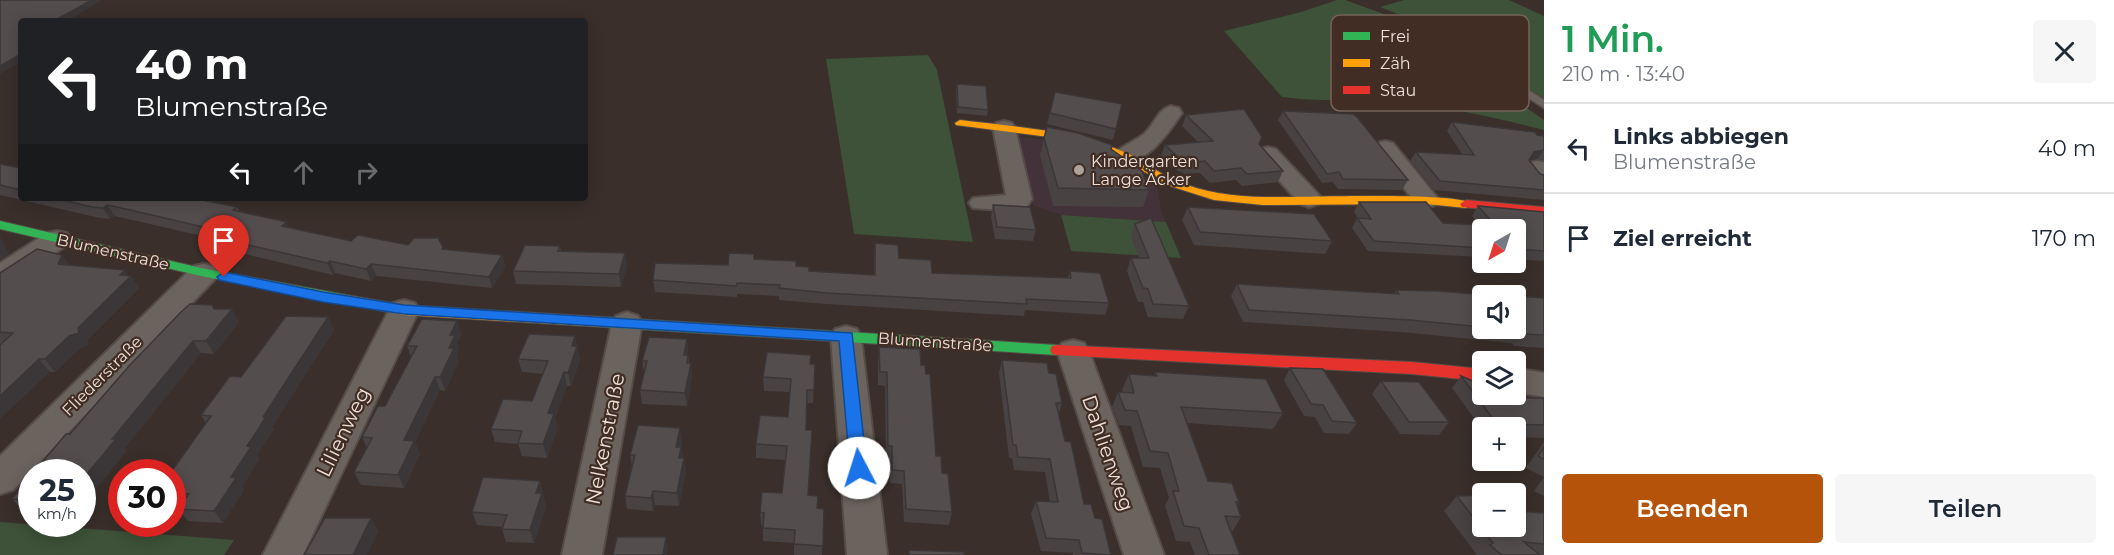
<!DOCTYPE html>
<html lang="de">
<head>
<meta charset="utf-8">
<style>
	body { margin:0; font-family:Montserrat,sans-serif; background:#f6f6f7; color:#1f2937; height:100vh; display:flex; flex-direction:column; font-size:22px; white-space:nowrap }
	* { box-sizing:border-box; margin:0 }
	p { font-size:20px; color:#747a83 }
	.icon { flex:none; width:33px; height:33px; fill:none; stroke:currentColor; stroke-width:2; stroke-linecap:round; stroke-linejoin:round }
	.map { position:relative; flex:1; overflow:hidden }
	.drawer { display:flex; flex-direction:column; background:#fff; width:570px }
	.drawer>* { flex:none }
	.hud { position:absolute; left:18px; top:18px; width:570px; height:183px; border-radius:6px; box-shadow:0 3px 15px #0003; background:#202124; color:#fff; overflow:hidden }
	.needle { width:39px; rotate:219deg }
	.controls { position:absolute; left:1472px; top:219px; display:grid; gap:12px }
	.controls a { display:grid; place-items:center; width:54px; height:54px; border-radius:6px; background:#fff; box-shadow:0 3px 15px #0003; font-size:30px }
	.speed { position:absolute; left:18px; top:459px; display:flex; gap:12px; font-size:30px; font-weight:700; text-align:center }
	.speed>* { display:grid; place-content:center; width:78px; height:78px; border-radius:50%; background:#fff; box-shadow:0 3px 15px #0003; line-height:1 }
	.speed small { font-size:15px; font-weight:400 }
	.speed .limit { border:9px solid #d22; background:#fff; color:#111 }
	.pin { position:absolute; display:grid; place-items:center; width:51px; height:51px; color:#fff; margin:-62px -26px; border-radius:50% 50% 50% 0; rotate:-45deg; box-shadow:0 0 6px #0007 }
	.pin .icon { rotate:45deg }
	.me { position:absolute; width:66px; margin:-33px; rotate:355deg; stroke-linejoin:round; filter:drop-shadow(0 0 4px #0008) }
	.turn { display:flex; align-items:center; gap:21px; height:126px; padding:0 18px; font-size:27px }
	.turn .icon { width:78px; height:78px; stroke-width:2.5 }
	.turn b { display:block; font-size:42px; line-height:51px }
	.lanes { display:flex; align-items:center; height:57px; padding:0 18px; background:#0003; justify-content:center; gap:30px; direction:ltr }
	.lanes .off { opacity:.35 }
	.round { display:grid; place-items:center; flex:none; width:63px; height:63px; border-radius:6px; background:#f6f6f7 }
	.head { display:flex; align-items:center; justify-content:space-between; height:102px; padding:0 18px }
	h1 { font-size:36px; font-weight:600; line-height:45px; color:#1e9e55 }
	.cta { display:flex; gap:12px; margin-top:auto; padding:12px 18px }
	.cta a { flex:1; height:69px; border-radius:6px; background:#b45309; color:#fff; font-size:24px; font-weight:600; line-height:69px; text-align:center }
	.cta a+a { background:#f6f6f7; color:#1f2937 }
	ul { padding:0; list-style:none }
	li { display:flex; align-items:center; gap:18px; height:90px; padding:0 18px; border-top:2px solid #e0e1e3 }
	li div { flex:1 }
	li b { display:block; font-size:22px }
	li em { font-style:normal }
	main { display:flex; flex:1; min-height:0 }
	.map>svg:first-child { display:block }
	.education { fill:#44323a }
	.green { fill:#3d5238 }
	.lines { fill:none; stroke-linecap:round; stroke-linejoin:round }
	.lane-casing { stroke:#564c47; stroke-width:3 }
	.street-casing { stroke:#564c47; stroke-width:4 }
	.fast-casing { stroke:#564c47; stroke-width:2 }
	.slow-casing { stroke:#564c47; stroke-width:2 }
	.jam-casing { stroke:#564c47; stroke-width:2 }
	.lane { fill:#6b635e; fill-rule:evenodd }
	.street { fill:#6b635e; fill-rule:evenodd }
	.fast { fill:#30b455; fill-rule:evenodd }
	.slow { fill:#ff9f0a; fill-rule:evenodd }
	.jam { fill:#e5322d; fill-rule:evenodd }
	.wall { fill:#484243 }
	.shaded-wall { fill:#3b3637 }
	.building { fill:#544d4e; stroke:#3b3637; stroke-width:1.5 }
	.route { fill:#1a73e8; stroke:#114b97; stroke-width:1.5 }
	.poi-dot { fill:#aea29c; stroke:#412d23; stroke-width:2 }
	.labels { text-anchor:middle; dominant-baseline:central; stroke-width:4.5; stroke-linejoin:round; paint-order:stroke }
	.poi-label { font-size:16px; fill:#ede0d9; stroke:#412d23; text-anchor:start }
	.street-label { font-size:16px; fill:#ede0d9; stroke:#412d23 }
	.near-street-label { font-size:20px; fill:#ede0d9; stroke:#412d23 }
	.key { fill:#412d23; stroke:#75635a; stroke-width:1.5 }
	.key-label { font-size:16px; fill:#ede0d9 }
</style>
</head>
<body>
<main>
<div class="map">
<svg width="1544" height="555" viewBox="0 0 1544 555">
	<rect width="100%" height="100%" fill="#3a2f2a"/>
	<!-- education -->
	<path class="education" d="M1015,136L1069,143L1157,183L1161,211L1166,222L1061,215L1033,205Z"/>
	<!-- green -->
	<g class="green">
		<path d="M1337,0H1345L1409,23L1477,64L1464,65L1544,120V130C1492,117 1438,104 1384,101C1350,99 1317,102 1282,97L1224,31L1301,12Z"/>
		<path d="M1404,0H1509L1544,16V98L1418,22L1380,7Z"/>
		<path d="M928,55L937,70L973,242L854,234L826,59Z"/>
		<path d="M1061,215L1166,222L1181,258L1071,251Z"/>
		<path d="M0,522L234,540L224,555H0Z"/>
	</g>
	<g class="lines">
		<!-- lane casing -->
		<g class="lane-casing">
			<path id="lane" d="M1480,59L1544,100V108L1476,64L1475,62Z"/>
		</g>
		<!-- street casing -->
		<g class="street-casing">
			<g id="street">
				<path d="M1171,106L1179,108L1182,113C1168,133 1146,168 1117,161L1113,156C1121,145 1135,142 1145,133C1155,124 1157,110 1171,106Z"/>
				<path d="M1004,121L1012,123L1015,128L1032,199L1026,208L1017,211L973,208L969,203L973,198L1006,195L993,128L996,123Z"/>
				<path d="M1385,141L1393,143L1435,195L1439,200L1435,205L1426,208L1417,205L1373,148L1377,143Z"/>
				<path d="M1268,147L1276,149L1318,194L1322,199L1318,204L1309,207L1300,204L1260,159L1256,154L1260,149Z"/>
				<path d="M1537,161L1544,162V184L1535,182L1525,168L1528,163Z"/>
				<path d="M57,231L67,233L71,239L67,245L10,283L0,285V263L47,233Z"/>
				<path d="M204,264L214,266L218,273L214,280L13,490L0,494V456L194,266Z"/>
				<path d="M404,300L415,303L419,310L303,555H263L389,310L393,303Z"/>
				<path d="M627,312L638,316L642,323L602,555H562L612,323L616,316Z"/>
				<path d="M846,326L857,329L861,337L887,555H847L831,337L835,329Z"/>
				<path d="M1073,340L1084,343L1089,351L1164,555H1124L1057,351L1062,343Z"/>
				<path d="M1515,368L1544,373V397L1515,392Z"/>
			</g>
		</g>
		<!-- fast casing -->
		<g class="fast-casing">
			<g id="fast">
				<path d="M0,221L201,268L352,296L359,301L352,306L201,276L0,229Z"/>
				<path d="M603,317L1057,345L1062,346L1064,350L1062,354L1057,355L603,327L598,326L596,322L598,318Z"/>
			</g>
		</g>
		<!-- slow casing -->
		<g class="slow-casing">
			<g id="slow">
				<path d="M960,120C1016,127 1076,130 1129,154C1145,161 1159,174 1176,181C1203,192 1235,197 1265,197C1295,198 1458,191 1472,204L1466,208L1426,204L1263,205L1214,200L1167,185L1121,158L1080,144L1049,137L956,125L955,123Z"/>
				<path d="M352,296L404,305L603,317L608,318L610,322L608,326L603,327L404,315L347,304L345,301L347,298Z"/>
			</g>
		</g>
		<!-- jam casing -->
		<g class="jam-casing">
			<g id="jam">
				<path d="M1466,200L1544,207V215L1462,207L1460,204Z"/>
				<path d="M1057,345L1412,362L1482,369V381L1412,374L1057,355L1052,354L1050,350L1052,346Z"/>
			</g>
		</g>
		<!-- lane -->
		<use href="#lane" class="lane"/>
		<!-- street -->
		<use href="#street" class="street"/>
		<!-- fast -->
		<use href="#fast" class="fast"/>
		<!-- slow -->
		<use href="#slow" class="slow"/>
		<!-- jam -->
		<use href="#jam" class="jam"/>
	</g>
	<!-- wall -->
	<g class="wall">
		<path d="M957,84L988,110L987,116L957,113L956,90Z"/>
		<path d="M1055,92L1116,129L1113,140L1047,124Z"/>
		<path d="M1283,111L1408,180L1402,190L1338,189L1333,182L1322,183L1278,120Z"/>
		<path d="M1186,115L1259,144L1283,171L1278,182L1242,186L1236,180L1210,183L1200,173L1185,174L1174,169L1161,156L1165,145L1198,142L1182,126Z"/>
		<path d="M1452,122L1544,136V160L1537,159L1530,160L1540,174L1544,175V200L1434,190L1410,161L1416,152L1462,154L1447,131Z"/>
		<path d="M1047,127L1111,149L1149,190L1143,207L1053,206L1040,155Z"/>
		<path d="M0,164L21,168V198H192L237,207L240,212L290,228L351,241L408,245L502,255L505,267L492,288L376,276L371,281L335,273L333,275L207,245L202,236L115,216L110,219L100,218L0,195Z"/>
		<path d="M1359,202L1443,223L1480,225L1472,216L1478,206L1544,212V259L1543,261L1515,259V230H1482V257L1368,251L1352,228L1357,218H1358L1354,212Z"/>
		<path d="M993,205L1036,230L1033,241L995,239L991,217Z"/>
		<path d="M1188,207L1332,241L1325,254L1194,245L1182,220Z"/>
		<path d="M1135,224L1189,306L1183,319L1148,317L1143,302H1138L1127,271L1131,258H1139L1131,237Z"/>
		<path d="M875,243L899,258L932,273L1068,278L1070,271L1109,303L1105,315L1025,310L1024,316L826,304L779,300V296L737,294V297L655,292L653,280L754,259L796,266L809,271L874,275V255Z"/>
		<path d="M560,246L561,251L627,265L621,287L516,284L513,271Z"/>
		<path d="M69,265L131,276L139,288L87,340L88,345L79,349L55,372H50L0,344V273Z"/>
		<path d="M1237,284L1394,294L1396,290L1482,296V328H1515L1544,298V348L1514,346L1512,343L1401,332L1243,322L1231,296Z"/>
		<path d="M214,309L239,322L214,354L201,353L124,449L126,451L88,499L82,498V472L70,434Z"/>
		<path d="M328,317L334,330L272,427L274,429L257,455L259,459L242,487L244,490L223,523L188,521L178,509L181,505H172V472L206,423L201,415L241,377Z"/>
		<path d="M462,334L457,343L459,349L457,355L459,361L445,391L440,390L415,442L420,454L404,488L361,485L354,472L367,448L362,437L385,406L411,357L407,346Z"/>
		<path d="M575,336L580,360L571,386H567L555,417L558,427L547,458L522,456L518,444L495,442L491,429L532,401L543,374L522,372L518,359Z"/>
		<path d="M687,339L688,355L692,376L687,406L642,404L640,390L644,372L642,361Z"/>
		<path d="M879,347L921,365L936,456L942,473L952,512L949,525L904,522L902,484L890,483V459H886L885,386L878,385V360Z"/>
		<path d="M1002,360L1049,373L1062,403L1059,414L1065,441L1084,504L1095,518L1111,555H1073V553L1041,551L1031,514L1036,501L1050,502L1045,472L1014,470L1012,458H1009L999,373Z"/>
		<path d="M810,364H815L813,403H807L806,430L808,495L817,508L824,509L822,555H794V543L763,541V526L761,525L760,512L782,493L785,460L756,458V444L788,417L790,392L764,391L763,377Z"/>
		<path d="M1290,368L1357,423L1349,434L1324,433L1315,417L1304,416L1284,380Z"/>
		<path d="M1155,372L1283,413L1273,429L1187,423L1208,481L1239,502L1237,505L1241,517L1232,532H1231L1240,555H1195L1190,542L1176,541L1165,506L1169,498L1160,468L1143,467L1131,426L1119,425L1112,407L1118,392H1123L1122,390L1129,374L1154,376Z"/>
		<path d="M1461,376L1513,398H1544V438L1515,437V428H1482V429L1452,388Z"/>
		<path d="M1381,381L1449,422L1439,435L1400,434L1372,394Z"/>
		<path d="M682,442L681,447L686,471L679,506L655,505L653,511L627,509L625,496L632,467L630,455Z"/>
		<path d="M1544,442V496L1534,491L1544,477L1526,468Z"/>
		<path d="M32,475V511H24L12,499Z"/>
		<path d="M540,481L546,507L534,543L506,542L502,529V527L477,525L472,512Z"/>
		<path d="M1457,496L1482,526L1544,513V555H1477L1444,511Z"/>
	</g>
	<!-- shaded-wall -->
	<g class="shaded-wall">
		<path d="M92,0H101V1L67,21H61L59,18Z"/>
		<path d="M21,54V62L0,74V66Z"/>
		<path d="M1544,150L1537,159L1528,161L1534,152Z"/>
		<path d="M107,205L115,216L110,219L103,208Z"/>
		<path d="M287,222L292,234L282,226Z"/>
		<path d="M0,237L5,244L4,245L10,254L0,261Z"/>
		<path d="M625,253L627,265L621,287L619,274Z"/>
		<path d="M62,255L71,267L58,264Z"/>
		<path d="M502,255L505,267L492,288L489,277Z"/>
		<path d="M330,261L335,273L333,275L327,263Z"/>
		<path d="M371,264L376,276L371,281L366,269Z"/>
		<path d="M125,270L129,277L131,276L139,288L87,340L88,345L79,349L55,372L45,359L78,328L120,275Z"/>
		<path d="M232,309L239,322L214,354L206,341Z"/>
		<path d="M328,317L334,330L272,427L274,429L257,455L259,459L242,487L244,490L223,523L214,511L247,446L263,417Z"/>
		<path d="M457,321L462,334L457,343L459,349L457,355L459,361L445,391L440,377L449,348L450,335Z"/>
		<path d="M575,336L580,360L571,386L568,373L572,346Z"/>
		<path d="M687,339L688,352L685,368L684,355Z"/>
		<path d="M193,341L201,353L124,449L126,451L88,499L82,492V480L112,439Z"/>
		<path d="M39,359L50,372L0,419V396Z"/>
		<path d="M691,363L692,376L687,406L685,393Z"/>
		<path d="M564,372L567,386L555,417L558,427L547,458L543,444L548,413Z"/>
		<path d="M435,377L440,390L415,442L420,454L404,488L398,475L404,440Z"/>
		<path d="M680,428L682,442L678,460L676,447Z"/>
		<path d="M681,447L683,460L679,458Z"/>
		<path d="M684,458L686,471L679,506L677,493Z"/>
		<path d="M540,481L546,507L534,543L530,530L536,493Z"/>
		<path d="M653,491L655,505L653,511L651,498Z"/>
		<path d="M371,518L379,531L367,555H353Z"/>
		<path d="M666,537L668,550L667,555H663Z"/>
	</g>
	<!-- building -->
	<g class="building">
		<path d="M0,0H92L59,18L66,19L61,21H21V54L0,66Z"/>
		<path d="M957,84L986,86L988,110L958,107Z"/>
		<path d="M1055,92L1122,104L1116,129L1050,113Z"/>
		<path d="M1244,109L1262,137L1259,144L1283,171L1247,174L1241,168L1214,171L1205,161L1189,163L1178,157L1165,145L1213,141L1186,115Z"/>
		<path d="M1283,111L1353,114L1357,117L1408,180L1343,179L1339,172L1327,174Z"/>
		<path d="M1452,122L1535,132L1537,135L1544,136V150L1534,152L1529,160L1540,174L1544,175V190L1440,181L1416,152L1474,155Z"/>
		<path d="M1047,127L1078,133L1112,145L1111,149L1142,171L1149,190L1058,188L1044,138Z"/>
		<path d="M0,164L21,168V190L0,185Z"/>
		<path d="M54,198H192L237,207L233,210L287,222L282,226L351,241L358,235L408,245L414,238H438L443,247L442,249L502,255L489,277L371,264L366,269L330,261L327,263L200,234L208,228L126,209L107,205L103,208L92,207Z"/>
		<path d="M1359,202H1426L1443,223L1496,226L1478,206L1544,212V251L1515,249V230H1482V248L1374,241L1357,218L1371,219Z"/>
		<path d="M993,205L1030,207L1036,230L997,227Z"/>
		<path d="M1188,207L1314,214L1332,241L1200,232Z"/>
		<path d="M1151,218L1189,306L1153,304L1148,289L1143,288L1131,258H1149L1135,224Z"/>
		<path d="M875,243L898,245L899,258L931,260L932,273L1071,278L1070,271L1100,273L1109,303L1026,299L1027,304L827,293L779,288L780,285L737,283L736,286L653,280L655,263L728,265L729,253L754,254V259L796,261V266L809,267V271L875,275Z"/>
		<path d="M525,245L560,246L558,251L625,253L619,274L513,271Z"/>
		<path d="M37,249L62,255L58,264L125,270L120,275L131,276L78,328L79,333L69,336L45,359H39L0,396V345L13,333L0,332V273Z"/>
		<path d="M1237,284L1399,294L1396,290L1438,291L1500,296H1482V327L1410,320L1249,310Z"/>
		<path d="M1515,296L1544,298V335L1524,334L1522,330L1502,328H1515Z"/>
		<path d="M190,304L212,305L214,309H232L206,341H193L112,439H116L82,480V472H34L66,434H70L129,366L181,312Z"/>
		<path d="M286,316L328,317L263,417H266L247,446L251,447L231,477L236,478L214,511L178,509L189,494L172,493V472H171L211,416L201,415L230,376L241,377Z"/>
		<path d="M422,319L457,321L450,335H455L449,348H454L440,377H435L404,440L414,441L398,475L354,472L372,438L362,437L378,406H385L417,346H407Z"/>
		<path d="M529,334L575,336L572,346H577L568,373L564,372L548,413L554,414L543,444L518,443L522,431L491,429L503,399L532,401L548,361L518,359Z"/>
		<path d="M649,337L687,339L684,355H688L687,363H691L685,393L640,390L647,361H642Z"/>
		<path d="M879,347L920,349L921,365H925L926,374H930L936,456H941L942,473L948,474L952,512L906,509L904,471L892,470V446H888L887,372H880Z"/>
		<path d="M767,352L811,355L810,364H815L814,390H807L806,430H812L808,495L818,496L817,508L824,509L823,546L794,544L795,530L763,528L764,513L760,512L762,492L782,493L787,446L756,444L760,415L788,417L791,379L763,377Z"/>
		<path d="M1002,360L1047,363L1049,373L1056,374L1062,403H1056L1065,441L1071,442L1084,504H1091L1095,518L1102,519L1111,555L1082,553L1079,540L1046,538L1036,501L1058,502L1050,459L1018,457L1016,445H1013Z"/>
		<path d="M1290,368L1323,369L1357,423L1332,421L1323,405L1311,404Z"/>
		<path d="M1155,372L1266,379L1283,413L1181,407L1208,481L1232,483L1239,502H1236L1241,517L1225,516L1240,555H1209L1199,528L1184,526L1173,491H1179L1168,453L1150,451L1137,411L1125,410L1118,392L1134,393L1129,374L1157,376Z"/>
		<path d="M1461,376L1482,385V394H1510L1513,398H1544V425L1497,424Z"/>
		<path d="M1381,381L1419,382L1449,422H1409Z"/>
		<path d="M638,425L680,428L676,447H681L679,458H684L677,493L653,491L651,498L625,496L635,455H630Z"/>
		<path d="M1544,447V459L1538,456Z"/>
		<path d="M32,475V500L12,499Z"/>
		<path d="M483,477L540,481L536,493H542L530,530L502,529L507,515L472,512Z"/>
		<path d="M1482,495V526H1515V511L1544,513V544L1524,542L1540,555H1502L1490,545L1493,543L1457,496Z"/>
		<path d="M325,518H371L353,555H304Z"/>
		<path d="M617,537H666L663,555H613Z"/>
		<path d="M909,550L964,552V555H909Z"/>
	</g>
	<!-- route -->
	<path class="route" d="M224,272L323,292L404,305L852,333L867,468L865,473L859,475L853,473L850,468L839,341L404,314L323,302L219,280L217,277Z"/>
	<!-- markers -->
	<circle class="poi-dot" cx="1079" cy="170" r="6"/>
	<g class="labels">
		<!-- poi labels -->
		<g class="poi-label">
			<text x="1091" y="161">Kindergarten<tspan x="1091" dy="18">Lange Äcker</tspan></text>
		</g>
		<!-- street labels -->
		<g class="street-label">
			<text transform="translate(113 252) rotate(13)">Blumenstraße</text>
			<text transform="translate(935 342) rotate(4)">Blumenstraße</text>
			<text transform="translate(102 376) rotate(-45)">Fliederstraße</text>
		</g>
		<!-- near-street labels -->
		<g class="near-street-label">
			<text transform="translate(343 432) rotate(-64)">Lilienweg</text>
			<text transform="translate(605 439) rotate(-79)">Nelkenstraße</text>
			<text transform="translate(1108 453) rotate(71)">Dahlienweg</text>
		</g>
	</g>
	<!-- legend -->
	<rect x="1331" y="15" width="198" height="96" rx="9" class="key"/>
	<rect x="1343" y="32" width="27" height="8" fill="#30b455"/>
	<rect x="1343" y="59" width="27" height="8" fill="#ff9f0a"/>
	<rect x="1343" y="86" width="27" height="8" fill="#e5322d"/>
	<g class="key-label">
		<text x="1380" y="42">Frei</text>
		<text x="1380" y="69">Zäh</text>
		<text x="1380" y="96">Stau</text>
	</g>
</svg>
<div class="controls">
<a><svg class="needle" viewBox="-14 -14 28 28"><path d="M0-13l5 13h-10z" fill="#e53935"/><path d="M0 13l5-13h-10z" fill="#747a83"/></svg></a>
<a><svg class="icon" aria-label="sound" viewBox="0 0 24 24"><path d="M4 9h4l5-4v14l-5-4H4zM17 9q2 3 0 6"/></svg></a>
<a><svg class="icon" aria-label="layers" viewBox="0 0 24 24"><path d="M12 4l9 5-9 5-9-5zM3 14l9 5 9-5"/></svg></a>
<a>+</a>
<a>−</a>
</div>
<div class="speed"><div>25<small>km/h</small></div><div class="limit">30</div></div>
<div class="pin" style="left:224px;top:277px;background:#d93025"><svg class="icon" aria-label="arrive" viewBox="0 0 24 24"><path d="M6 21V4h12l-3 4 3 4H6"/></svg></div>
<svg class="me" style="left:859px;top:468px" viewBox="-20 -20 40 40"><circle r="19" fill="#fff"/><path d="M0-13L10 11 0 6-10 11z" fill="#1a73e8"/></svg>
<div class="hud">
<div class="turn"><svg class="icon" aria-label="left" viewBox="0 0 24 24"><path d="M17 20v-9H6M10 6l-5 5 5 5"/></svg><div><b>40 m</b>Blumenstraße</div></div>
<div class="lanes"><svg class="icon" aria-label="left" viewBox="0 0 24 24"><path d="M17 20v-9H6M10 6l-5 5 5 5"/></svg><svg class="icon off" aria-label="ahead" viewBox="0 0 24 24"><path d="M12 20V5M6 11l6-6 6 6"/></svg><svg class="icon off" aria-label="right" viewBox="0 0 24 24"><path d="M7 20v-9h11M14 6l5 5-5 5"/></svg></div>
</div>
</div>
<section class="drawer">
<div class="head"><div><h1>1 Min.</h1><p>210 m · 13:40</p></div><a class="round"><svg class="icon" aria-label="close" viewBox="0 0 24 24"><path d="M6 6l12 12M18 6L6 18"/></svg></a></div>
<ul>
<li><svg class="icon" aria-label="left" viewBox="0 0 24 24"><path d="M17 20v-9H6M10 6l-5 5 5 5"/></svg><div><b>Links abbiegen</b><p>Blumenstraße</p></div><em>40 m</em></li>
<li><svg class="icon" aria-label="arrive" viewBox="0 0 24 24"><path d="M6 21V4h12l-3 4 3 4H6"/></svg><div><b>Ziel erreicht</b></div><em>170 m</em></li>
</ul>
<div class="cta"><a>Beenden</a><a>Teilen</a></div>
</section>
</main>
</body>
</html>
